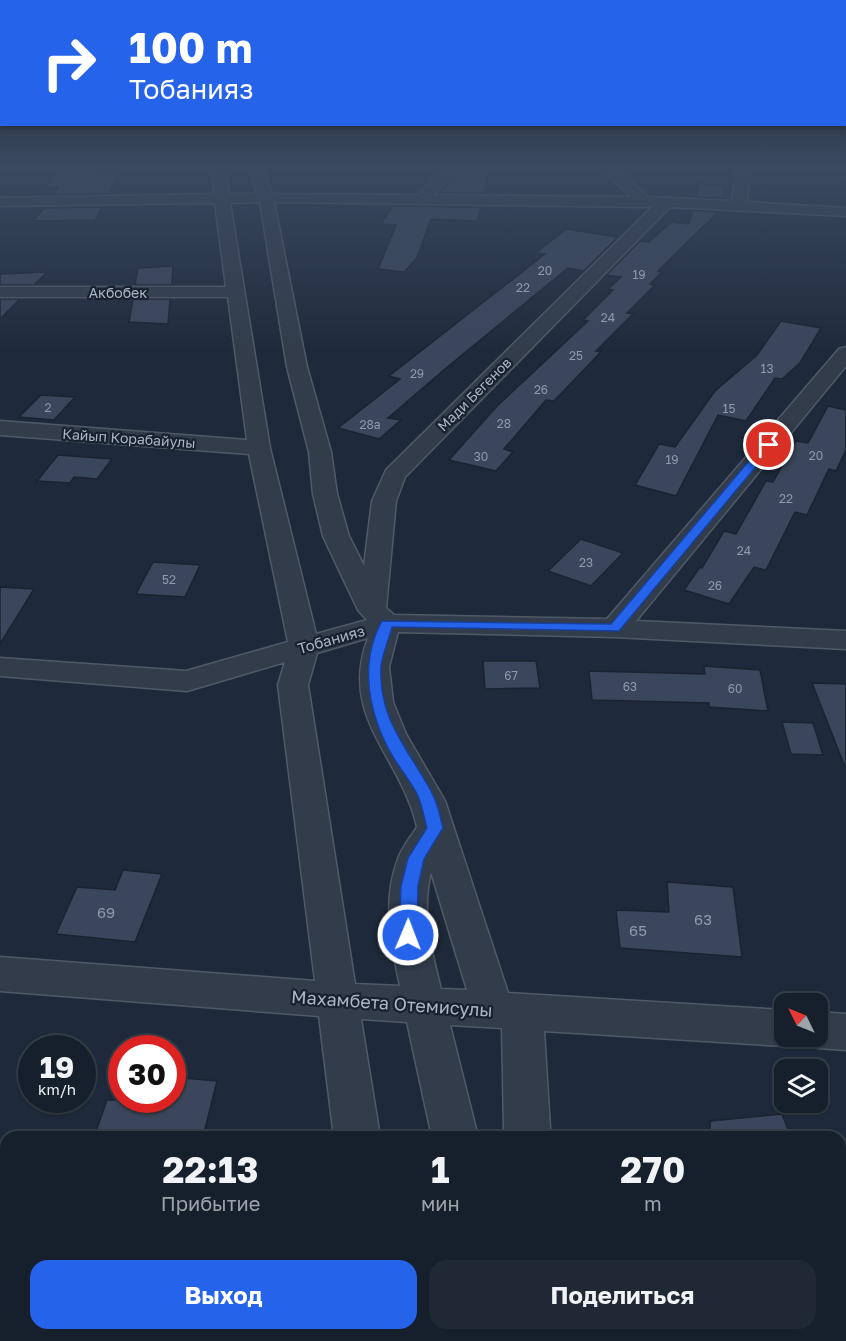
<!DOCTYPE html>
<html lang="ru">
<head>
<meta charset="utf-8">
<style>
	body { margin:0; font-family:"Golos Text",sans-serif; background:#1f2834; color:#f1f3f6; height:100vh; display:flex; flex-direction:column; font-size:22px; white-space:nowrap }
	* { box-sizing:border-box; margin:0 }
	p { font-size:20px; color:#9ea3a9 }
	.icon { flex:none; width:33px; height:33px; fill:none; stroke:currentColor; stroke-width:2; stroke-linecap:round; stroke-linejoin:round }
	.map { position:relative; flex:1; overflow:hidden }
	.side { position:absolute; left:0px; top:1131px; width:846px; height:210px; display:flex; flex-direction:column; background:#16202c; border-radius:18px 18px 0 0; box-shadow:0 2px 4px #0004,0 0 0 2px #353e48 }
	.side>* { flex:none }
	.top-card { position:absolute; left:0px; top:0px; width:846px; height:126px; box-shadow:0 2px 4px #0004,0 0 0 2px #353e48; background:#2563eb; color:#fff; overflow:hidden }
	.needle { width:39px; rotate:313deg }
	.fabs { position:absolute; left:774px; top:993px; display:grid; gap:12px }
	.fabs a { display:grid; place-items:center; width:54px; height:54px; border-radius:12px; background:#16202c; box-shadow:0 2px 4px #0004,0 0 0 2px #353e48; font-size:30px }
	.speed { position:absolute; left:18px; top:1035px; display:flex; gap:12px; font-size:30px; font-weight:700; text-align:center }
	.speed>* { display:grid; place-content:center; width:78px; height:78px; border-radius:50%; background:#16202c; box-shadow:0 2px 4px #0004,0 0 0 2px #353e48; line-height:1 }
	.speed small { font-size:15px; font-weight:400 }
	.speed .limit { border:9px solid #d22; background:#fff; color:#111 }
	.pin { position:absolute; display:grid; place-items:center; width:51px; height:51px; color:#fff; margin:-26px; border:3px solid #fff; border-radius:50%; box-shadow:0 2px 6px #0007 }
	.me { position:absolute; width:66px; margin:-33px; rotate:1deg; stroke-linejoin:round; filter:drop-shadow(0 0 4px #0008) }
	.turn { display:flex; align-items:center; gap:21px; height:126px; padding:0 30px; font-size:27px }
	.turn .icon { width:78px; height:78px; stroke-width:2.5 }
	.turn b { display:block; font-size:42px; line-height:51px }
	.eta { display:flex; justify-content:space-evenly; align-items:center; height:102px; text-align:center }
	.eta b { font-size:36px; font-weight:700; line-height:42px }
	.button { display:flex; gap:12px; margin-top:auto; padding:12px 30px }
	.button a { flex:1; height:69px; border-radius:18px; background:#2563eb; color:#fff; font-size:24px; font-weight:700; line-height:69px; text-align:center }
	.button a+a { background:#1f2834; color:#f1f3f6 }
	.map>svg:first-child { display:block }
	.building { fill:#3a465b; stroke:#1a2331; stroke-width:1.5 }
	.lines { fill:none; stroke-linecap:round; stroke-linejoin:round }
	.street-casing { stroke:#505968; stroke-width:3 }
	.street { fill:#323c4b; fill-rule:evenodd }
	.route { fill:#2563eb; stroke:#184099; stroke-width:1.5 }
	.labels { text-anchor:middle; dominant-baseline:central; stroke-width:4.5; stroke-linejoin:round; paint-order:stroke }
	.number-label { font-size:12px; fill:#909aac }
	.far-street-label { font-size:14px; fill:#adb6c7; stroke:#18212f }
	.street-label { font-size:15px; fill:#adb6c7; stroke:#18212f }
	.near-number-label { font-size:15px; fill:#909aac }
	.near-street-label { font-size:18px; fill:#adb6c7; stroke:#18212f }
</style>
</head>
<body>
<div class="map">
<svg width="846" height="1341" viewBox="0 0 846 1341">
	<rect width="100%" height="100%" fill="#1e2a3b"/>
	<!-- building -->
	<g class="building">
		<path d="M64,165H97L92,171H117L114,175H118L108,194L53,195L58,187H46Z"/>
		<path d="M461,166L490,169L484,193H439Z"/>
		<path d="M699,184L725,186L723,198L696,197Z"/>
		<path d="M393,206L481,207L477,221L431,219L417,258L404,272L378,269L396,225L381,224Z"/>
		<path d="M102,207L95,220L33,221L44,208Z"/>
		<path d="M693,210L718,212L658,271L662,272L650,284L655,285L627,313L633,314L596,351L601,352L554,401L546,400L504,449L513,452L496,471L449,460L497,406L588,321L583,320L613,290L608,289L621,277L606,275L640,241L649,242L671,222L689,224Z"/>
		<path d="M566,229L618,237L584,271L568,268L445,369L388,418L401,420L379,439L338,428L400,379L389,376L545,254L536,253Z"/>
		<path d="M173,266L172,285H135L138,268Z"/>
		<path d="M47,272L34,285H0V274Z"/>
		<path d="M0,299H20L0,319Z"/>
		<path d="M133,299H170L168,324L129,322Z"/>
		<path d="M781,321L821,328L800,363L782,379L775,378L746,421L718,415L676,496L635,485L659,444L675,447L715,391L757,355Z"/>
		<path d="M41,395L75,397L54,420L19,417Z"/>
		<path d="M828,406L846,410V450L836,471L829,469L807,515L795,512L766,570L754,567L729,604L684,590L700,567L702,568L724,531L736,534L766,481L773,482L796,441L808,443Z"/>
		<path d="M58,455L112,459L97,479L74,477L70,483L37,481Z"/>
		<path d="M581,539L623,553L591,586L548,571Z"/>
		<path d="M153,562L200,565L185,597L136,594Z"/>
		<path d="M0,587L34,589L0,644Z"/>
		<path d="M483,661H536L540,688L485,689Z"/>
		<path d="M704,666L760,670L768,711L709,707V703L592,700L589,671L705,674Z"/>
		<path d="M812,683L846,684V767H845Z"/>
		<path d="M782,722L813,723L823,755L791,754Z"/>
		<path d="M123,870L162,874L135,942L56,934L77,887L115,890Z"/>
		<path d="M667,882L733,887L742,957L620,948L616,910L669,912Z"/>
		<path d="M172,1077L217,1081L203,1137H94L107,1100H172Z"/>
		<path d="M782,1114L791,1137H710V1121Z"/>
	</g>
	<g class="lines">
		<!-- street casing -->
		<g class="street-casing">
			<g id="street">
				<path d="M210,165H224L229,194H257L248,165H262L272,194L419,195L445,165H459L434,195L631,197L598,165H613L648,197L732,201L737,165H751L747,202L846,208V216L670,207L405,477L396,501L386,608L394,615L607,619L839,349L846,347V366L636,621L846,631V649L615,637L398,632L389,667L393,702L406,734L445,801L508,993L784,1010V1036H818V1012L846,1014V1050L818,1048L803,1043L801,1037L799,1041L784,1046L544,1031L550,1128L548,1137H502L504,1128L502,1028L450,1025L478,1137H432L407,1022L361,1019L380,1137H334L319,1016L0,991V957L315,981L278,685L285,662L187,691L0,676V658L186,671L288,642L249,454L0,435V421L247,440L228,297H0V287H226L215,203L0,206V198L214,194ZM260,202L287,367L309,452L313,494L323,536L358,610L367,620L316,634L270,448L230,203ZM274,202L645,207L653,206L386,470L372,501L364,566L349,536L337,494L331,452L307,367ZM368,638C338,717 401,756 417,827C411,837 402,847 398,859C382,900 391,944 400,986L355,984L308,685L317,653ZM431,872L467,990L441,989C431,950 421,912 431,872Z"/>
				<path d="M359,1335H411L412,1341H360Z"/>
				<path d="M504,1335H556L558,1341H506Z"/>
			</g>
		</g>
		<!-- street -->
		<use href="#street" class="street"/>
	</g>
	<!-- sky -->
	<linearGradient id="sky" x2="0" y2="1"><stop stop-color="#101720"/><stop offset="0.47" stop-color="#3b4a60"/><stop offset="1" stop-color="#3b4a60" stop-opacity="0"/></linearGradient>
	<rect width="846" height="353" fill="url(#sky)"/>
	<!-- route -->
	<path class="route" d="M765,442L774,445L619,631L392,627C389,640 382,654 381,667C378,720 410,751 432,793C438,803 440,817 443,828L424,859L418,886L417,935L415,940L408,942L402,940L399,935L401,886L408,858L427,828C424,817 422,806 418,796C412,783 401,770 393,757C369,716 358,664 382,621L611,624Z"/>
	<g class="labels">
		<!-- number labels -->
		<g class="number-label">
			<text x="545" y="270">20</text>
			<text x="639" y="274">19</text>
			<text x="523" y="287">22</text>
			<text x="608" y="317">24</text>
			<text x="576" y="355">25</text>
			<text x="767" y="368">13</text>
			<text x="417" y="373">29</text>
			<text x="541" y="389">26</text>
			<text x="48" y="407">2</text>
			<text x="729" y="408">15</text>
			<text x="504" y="423">28</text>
			<text x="370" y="424">28а</text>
			<text x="816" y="455">20</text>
			<text x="481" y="456">30</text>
			<text x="672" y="459">19</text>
			<text x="786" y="498">22</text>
			<text x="744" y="550">24</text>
			<text x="586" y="562">23</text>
			<text x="169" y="579">52</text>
			<text x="715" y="585">26</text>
			<text x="511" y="675">67</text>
			<text x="630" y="686">63</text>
			<text x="735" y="688">60</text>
		</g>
		<!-- far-street labels -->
		<g class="far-street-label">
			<text x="118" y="292">Акбобек</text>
			<text transform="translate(474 394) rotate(-45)">Мади Бегенов</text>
			<text transform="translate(129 438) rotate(4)">Кайып Корабайулы</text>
		</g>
		<!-- street labels -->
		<g class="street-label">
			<text transform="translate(331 639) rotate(-16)">Тобанияз</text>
		</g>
		<!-- near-number labels -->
		<g class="near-number-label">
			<text x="106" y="912">69</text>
			<text x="703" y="919">63</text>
			<text x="638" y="930">65</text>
		</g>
		<!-- near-street labels -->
		<g class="near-street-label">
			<text transform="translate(392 1003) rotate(4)">Махамбета Отемисулы</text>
		</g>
	</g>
</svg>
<div class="fabs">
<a><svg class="needle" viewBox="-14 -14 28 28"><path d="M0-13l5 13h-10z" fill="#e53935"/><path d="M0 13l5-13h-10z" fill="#9ea3a9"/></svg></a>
<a><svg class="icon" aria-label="layers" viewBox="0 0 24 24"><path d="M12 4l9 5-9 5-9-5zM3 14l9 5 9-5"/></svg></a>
</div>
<div class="speed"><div>19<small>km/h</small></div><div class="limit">30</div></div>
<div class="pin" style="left:769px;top:445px;background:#d93025"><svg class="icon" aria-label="arrive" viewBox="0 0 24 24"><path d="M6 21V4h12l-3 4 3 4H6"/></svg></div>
<svg class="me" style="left:408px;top:935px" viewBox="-20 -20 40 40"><circle r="17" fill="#2563eb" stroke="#fff" stroke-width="3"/><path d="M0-11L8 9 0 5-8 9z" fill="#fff"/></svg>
<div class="top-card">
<div class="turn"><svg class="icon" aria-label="right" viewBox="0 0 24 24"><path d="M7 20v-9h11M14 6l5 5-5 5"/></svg><div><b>100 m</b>Тобанияз</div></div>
</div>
<section class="side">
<div class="eta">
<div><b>22:13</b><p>Прибытие</p></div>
<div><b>1</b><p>мин</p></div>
<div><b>270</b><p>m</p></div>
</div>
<div class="button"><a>Выход</a><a>Поделиться</a></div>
</section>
</div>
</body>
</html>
